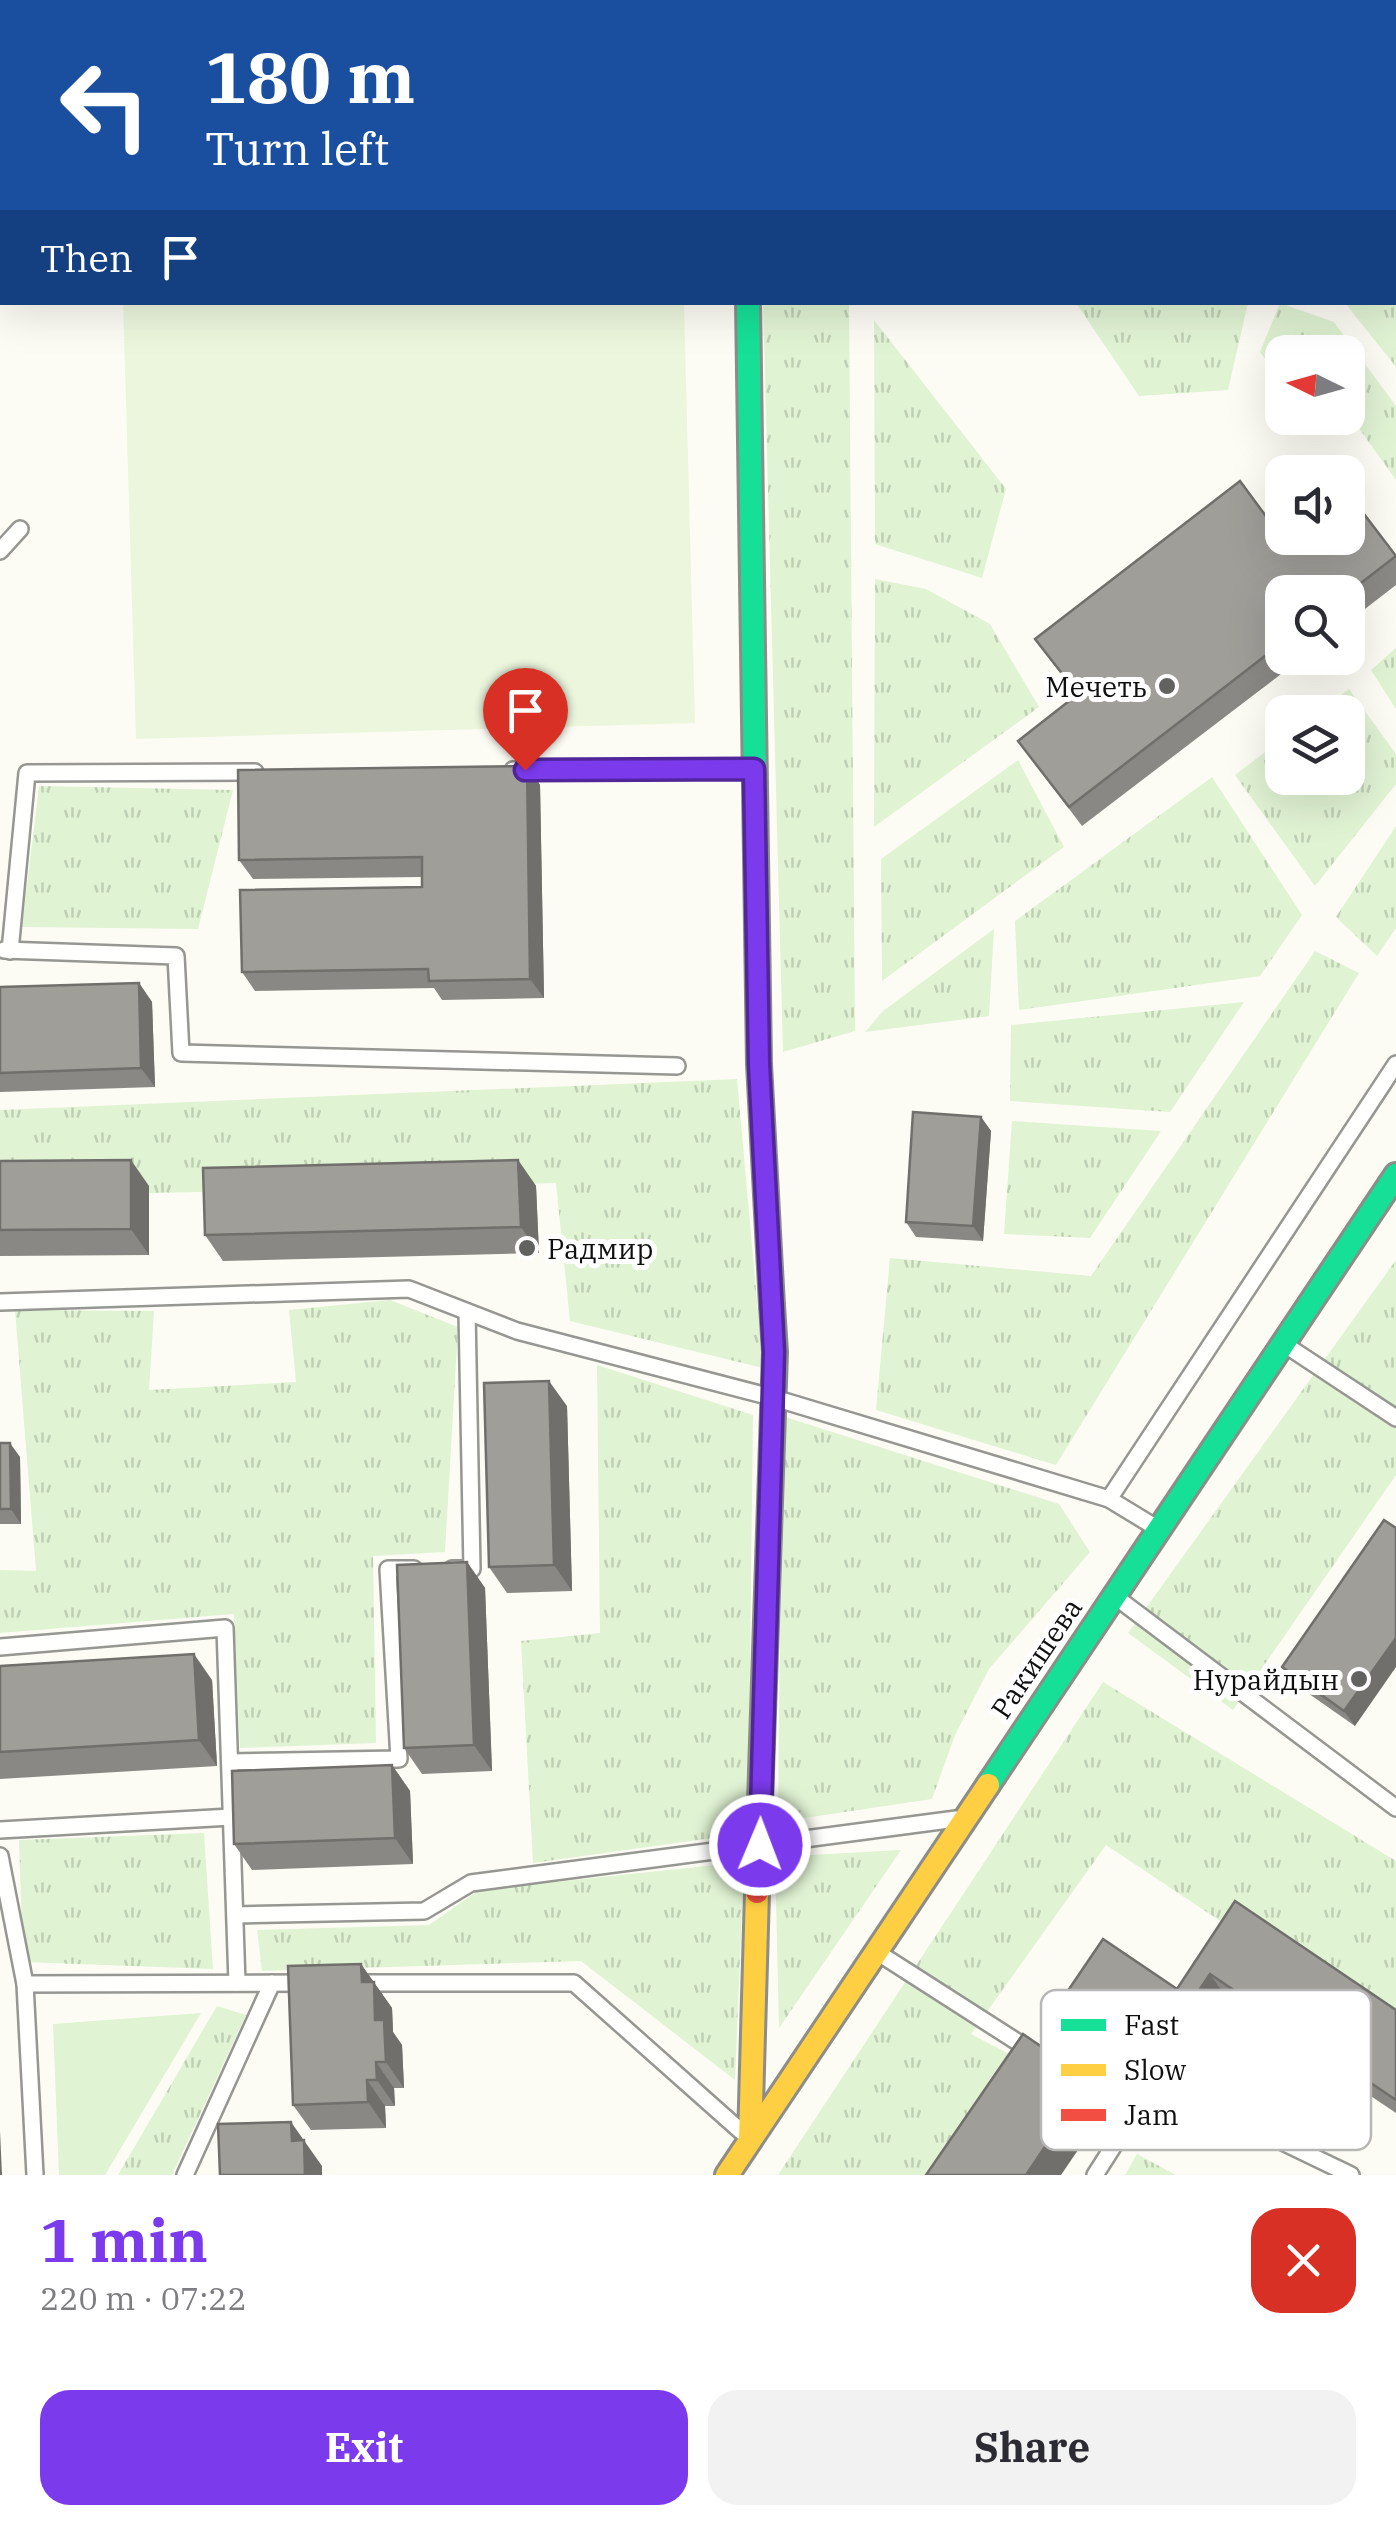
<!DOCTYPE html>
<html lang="en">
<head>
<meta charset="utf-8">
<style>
	body { margin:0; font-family:"IBM Plex Serif",serif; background:#f2f2f3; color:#2b2b33; height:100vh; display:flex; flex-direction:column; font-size:38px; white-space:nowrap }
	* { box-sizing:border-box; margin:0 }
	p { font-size:32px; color:#7c7c81 }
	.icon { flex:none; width:55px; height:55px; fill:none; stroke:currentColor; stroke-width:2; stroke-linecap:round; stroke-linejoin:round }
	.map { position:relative; height:2175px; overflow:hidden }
	.panel { display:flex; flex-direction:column; background:#fff; flex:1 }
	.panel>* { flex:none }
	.top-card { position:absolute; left:0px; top:0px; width:1398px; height:305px; box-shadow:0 10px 40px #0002; background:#1a4fa0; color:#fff; overflow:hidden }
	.needle { width:65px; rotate:275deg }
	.tools { position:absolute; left:1265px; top:335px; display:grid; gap:20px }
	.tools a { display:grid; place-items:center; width:100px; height:100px; border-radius:20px; background:#fff; box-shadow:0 10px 40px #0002; font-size:50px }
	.pin { position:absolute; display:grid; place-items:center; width:85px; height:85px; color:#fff; margin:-102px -42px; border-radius:50% 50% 50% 0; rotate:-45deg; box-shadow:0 0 10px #0007 }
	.pin .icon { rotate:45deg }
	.me { position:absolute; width:110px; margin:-55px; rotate:1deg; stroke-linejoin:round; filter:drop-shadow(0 0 8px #0008) }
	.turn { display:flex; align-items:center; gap:35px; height:210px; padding:0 40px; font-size:45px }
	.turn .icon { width:130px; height:130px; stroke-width:2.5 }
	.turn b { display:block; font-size:70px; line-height:85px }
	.then { display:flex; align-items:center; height:95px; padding:0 40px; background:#0003; gap:20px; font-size:38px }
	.round { display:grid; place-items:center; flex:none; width:105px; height:105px; border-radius:30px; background:#f2f2f3 }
	.head { display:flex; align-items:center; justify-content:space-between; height:170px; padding:0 40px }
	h1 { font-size:60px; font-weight:800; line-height:75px; color:#7c3aed }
	.cta { display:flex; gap:20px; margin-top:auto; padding:20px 40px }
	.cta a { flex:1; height:115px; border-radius:30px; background:#7c3aed; color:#fff; font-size:40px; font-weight:800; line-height:115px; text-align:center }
	.cta a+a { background:#f2f2f3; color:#2b2b33 }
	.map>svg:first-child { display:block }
	.grass { fill:url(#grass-tufts) }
	.park { fill:#e0f3d3 }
	.pitch { fill:#ecf6dd }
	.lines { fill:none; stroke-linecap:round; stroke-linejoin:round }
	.lane-casing { stroke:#969692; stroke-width:20 }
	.street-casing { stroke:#969692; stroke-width:35 }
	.fast-casing { stroke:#8c8c89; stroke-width:28 }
	.slow-casing { stroke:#8c8c89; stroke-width:28 }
	.jam-casing { stroke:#8c8c89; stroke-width:28 }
	.lane { stroke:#fffffd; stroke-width:15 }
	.street { stroke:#fffffd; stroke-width:30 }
	.fast { stroke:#16e098; stroke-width:22 }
	.slow { stroke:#ffcf43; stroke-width:22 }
	.jam { stroke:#f24e42; stroke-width:22 }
	.wall { fill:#8a8884 }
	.shaded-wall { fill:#706f6b }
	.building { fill:#a09e99; stroke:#706f6b; stroke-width:2.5 }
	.route-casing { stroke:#51269a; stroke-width:25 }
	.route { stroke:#7c3aed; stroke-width:18 }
	.poi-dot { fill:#62625f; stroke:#fff; stroke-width:4 }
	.labels { text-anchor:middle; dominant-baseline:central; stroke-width:10; stroke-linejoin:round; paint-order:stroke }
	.poi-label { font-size:28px; fill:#0f0f0f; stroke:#fff; text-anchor:end }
	.street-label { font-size:28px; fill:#0f0f0f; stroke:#fff }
	.key { fill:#fff; stroke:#b7b7b7; stroke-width:2.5 }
	.key-label { font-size:28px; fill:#0f0f0f }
</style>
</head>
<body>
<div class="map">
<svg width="1396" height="2175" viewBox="0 0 1396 2175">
	<defs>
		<pattern id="grass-tufts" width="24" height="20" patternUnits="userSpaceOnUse" patternTransform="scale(2.5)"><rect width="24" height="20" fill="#e0f3d3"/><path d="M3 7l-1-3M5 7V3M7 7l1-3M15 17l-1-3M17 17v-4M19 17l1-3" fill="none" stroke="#bfcfb4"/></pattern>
	</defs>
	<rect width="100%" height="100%" fill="#fcfcf4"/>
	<!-- grass -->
	<g class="grass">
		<path d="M534,0H709L534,2Z"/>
		<path d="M976,0H1208L1210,2H975Z"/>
		<path d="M1395,248L1396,249V367L1345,303L1395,302Z"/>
		<path d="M763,303H849L855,1031L783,1052Z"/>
		<path d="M1076,303H1248L1228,390L1139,396Z"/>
		<path d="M1280,303L1334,322L1396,406V480L1348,413V352H1282V382L1260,352Z"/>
		<path d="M874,320L1006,489L982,578L875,544Z"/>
		<path d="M875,579L926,589L990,624L1039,707L874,827Z"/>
		<path d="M1396,648V709L1371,670Z"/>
		<path d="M1349,689L1396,754V784L1315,886L1235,775L1282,739V778H1348V712H1318Z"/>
		<path d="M1018,760L1064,847L882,981L881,859Z"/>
		<path d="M1212,777L1302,915L1260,976L1019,1010L1015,921Z"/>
		<path d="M39,786L233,790L198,929L22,927Z"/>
		<path d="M1396,826V928L1377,956L1336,917Z"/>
		<path d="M994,929L989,1016L865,1032L883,1011Z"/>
		<path d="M1315,951L1359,973L1056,1465L876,1410L890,1258L1091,1276Z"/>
		<path d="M1244,1002L1170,1112L1010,1101L1011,1025Z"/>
		<path d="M737,1079L763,1368L570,1321L556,1183L0,1197V1110Z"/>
		<path d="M1012,1121L1161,1131L1090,1238L1004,1234Z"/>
		<path d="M1396,1260V1475L1233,1710L1128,1633Z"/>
		<path d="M390,1300L458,1327L445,1552L373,1556L376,1743L240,1748L234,1614L0,1633V1570L36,1571L15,1310L154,1311L149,1390L296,1382L289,1310Z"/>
		<path d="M597,1365L753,1415L748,1833L533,1863L521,1641L600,1633Z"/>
		<path d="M782,1416L1059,1504L1090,1552L989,1669L955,1735L932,1799L778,1822Z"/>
		<path d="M1103,1682L1396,1861V2038L1106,1845L971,2034L1026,2063L956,2175H778Z"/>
		<path d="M204,1833L213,1969L23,1962L19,1840Z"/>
		<path d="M901,1850L779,2028L775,1857Z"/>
		<path d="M744,1862L735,2080L581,1961L262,1971L257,1930L429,1925L479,1890Z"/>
		<path d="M217,2006L246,2015L172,2175H118Z"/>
		<path d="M1137,2154L1176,2175H1125Z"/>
	</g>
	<!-- park -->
	<path class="park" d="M201,2013L105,2175H59L53,2024Z"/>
	<!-- pitch -->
	<path class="pitch" d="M123,303H684L695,723L136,739Z"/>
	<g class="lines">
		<!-- lane casing -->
		<g class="lane-casing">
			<g id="lane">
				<path d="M852,0V2"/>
				<path d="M923,2V0"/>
				<path d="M0,551L20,529"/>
				<path d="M513,770L750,769"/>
				<path d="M4,950L176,956L181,1053L677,1066"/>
				<path d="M10,951L27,773L255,772"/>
				<path d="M0,1302L409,1289L517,1331L771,1397L1109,1499L1155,1527"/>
				<path d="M1287,1346L1396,1418"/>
				<path d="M1109,1499L1396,1064"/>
				<path d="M452,1569H472L467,1312"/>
				<path d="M1117,1598L1396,1808"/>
				<path d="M0,1647L225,1628L237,1983"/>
				<path d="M230,1762L399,1759L388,1569H414"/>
				<path d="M0,1830L231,1817"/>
				<path d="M0,1856L25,1984"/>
				<path d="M235,1915L424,1911L471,1883L956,1819"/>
				<path d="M880,1954L1033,2052"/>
				<path d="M355,1983H574L744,2134"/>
				<path d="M1086,2087L1132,2117"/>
				<path d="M35,2175L25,1984L307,1983"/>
				<path d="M185,2175L272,1983"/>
				<path d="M1095,2175L1132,2117L1188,2108L1214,2109L1351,2175"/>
			</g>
		</g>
		<!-- street casing -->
		<g class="street-casing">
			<path id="street" d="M744,0V2"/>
		</g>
		<!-- fast casing -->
		<g class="fast-casing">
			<g id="fast">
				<path d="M748,302L759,1064L772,1306"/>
				<path d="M988,1785L1396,1175"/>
			</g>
		</g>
		<!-- slow casing -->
		<g class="slow-casing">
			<g id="slow">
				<path d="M750,2140L757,1892"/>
				<path d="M727,2175L988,1785"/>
			</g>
		</g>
		<!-- jam casing -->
		<g class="jam-casing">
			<g id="jam">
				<path d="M1389,0L1391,2"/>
				<path d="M757,1892L775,1352L772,1306"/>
			</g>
		</g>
		<!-- lane -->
		<use href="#lane" class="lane"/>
		<!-- street -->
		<use href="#street" class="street"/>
		<!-- fast -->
		<use href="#fast" class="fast"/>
		<!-- slow -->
		<use href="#slow" class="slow"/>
		<!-- jam -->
		<use href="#jam" class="jam"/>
	</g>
	<!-- wall -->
	<g class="wall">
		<path d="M321,0H523V2H322Z"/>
		<path d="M1286,541L1396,556V585L1348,622V592H1282V658H1302L1082,826L1018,741L1077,695L1035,639Z"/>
		<path d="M527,766L540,785L544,998L442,1000L434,988L255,991L242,972L422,887V877L253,879L239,860Z"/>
		<path d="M139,983L152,1002L155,1087L0,1092V987Z"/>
		<path d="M981,1117L991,1131L983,1241L916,1237L906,1222Z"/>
		<path d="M518,1160L536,1186L539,1253L223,1261L205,1235Z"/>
		<path d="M0,1161L149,1186V1255L0,1256Z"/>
		<path d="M567,1406L572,1591L507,1593L489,1567Z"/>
		<path d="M0,1443L20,1457L21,1524H0Z"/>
		<path d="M1384,1520L1355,1726L1292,1682L1282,1667Z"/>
		<path d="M467,1562L485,1588L492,1771L422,1774L404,1748Z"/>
		<path d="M0,1666L212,1680L217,1766L0,1779Z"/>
		<path d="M392,1765L410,1791L413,1864L252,1870L234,1844Z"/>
		<path d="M1235,1901L1396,2010V2113L1228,2000L1169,2088L1079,2027L1061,2001L1177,1989Z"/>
		<path d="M361,1964L392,2008L393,2032L402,2045L404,2088H394L395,2106H385L386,2128L311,2130L293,2105Z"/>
	</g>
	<!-- shaded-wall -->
	<g class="shaded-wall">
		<path d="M527,766L540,785L544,998L530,979Z"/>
		<path d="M139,983L152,1002L155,1087L141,1068Z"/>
		<path d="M981,1117L991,1131L983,1241L973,1226Z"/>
		<path d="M131,1160L149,1186V1255L131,1229Z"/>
		<path d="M518,1160L536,1186L539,1253L521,1227Z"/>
		<path d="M549,1381L567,1406L572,1591L554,1565Z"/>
		<path d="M10,1443L20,1457L21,1524L11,1509Z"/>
		<path d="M467,1562L485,1588L492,1771L474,1745Z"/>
		<path d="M1396,1638V1667L1355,1726L1344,1711Z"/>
		<path d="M194,1654L212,1680L217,1766L199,1740Z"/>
		<path d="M392,1765L410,1791L413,1864L395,1838Z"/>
		<path d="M361,1964L392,2008L393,2032L402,2045L404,2088L386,2062L375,2020L362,1982Z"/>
		<path d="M1210,1974L1228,2000L1169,2088L1151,2062Z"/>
		<path d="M376,2062L394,2088L395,2106L377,2080Z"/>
		<path d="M367,2080L385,2106L386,2128L368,2102Z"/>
		<path d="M1090,2080L1108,2106L1061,2175H1026Z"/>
		<path d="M291,2122L322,2166V2175H305L292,2141Z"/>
		<path d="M0,2131L2,2175H0Z"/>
	</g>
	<!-- building -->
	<g class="building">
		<rect x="332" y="0" width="58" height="2"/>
		<path d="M1240,481L1282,538L1286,541L1290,538H1348V493L1396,556L1348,593L1282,592V643L1069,807L1018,741L1078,694L1035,639Z"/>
		<path d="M527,766L530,979L429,981L428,969L242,972L240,890L422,887V857L239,860L238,770Z"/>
		<path d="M139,983L141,1068L0,1073V987Z"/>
		<path d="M913,1112L981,1117L973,1226L906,1222Z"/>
		<path d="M131,1160V1229L0,1230V1161Z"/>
		<path d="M518,1160L521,1227L205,1235L203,1168Z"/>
		<path d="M549,1381L554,1565L489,1567L484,1383Z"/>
		<path d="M0,1443H10L11,1509H0Z"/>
		<path d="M1384,1520L1396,1528V1638L1344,1711L1282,1667Z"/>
		<path d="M467,1562L474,1745L404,1748L397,1565Z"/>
		<path d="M194,1654L199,1740L0,1752V1666Z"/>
		<path d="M392,1765L395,1838L234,1844L232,1771Z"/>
		<path d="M1235,1901L1396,2010V2100L1210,1974L1151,2062L1061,2001L1103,1939L1177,1989Z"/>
		<path d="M361,1964L362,1982H374L375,2020H384L386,2062H376L377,2080H367L368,2102L293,2105L288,1966Z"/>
		<path d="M1023,2034L1090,2080L1026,2175H926Z"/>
		<path d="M291,2122L292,2141L304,2140L305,2175H220L218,2124Z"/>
	</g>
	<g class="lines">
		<!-- route casing -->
		<g class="route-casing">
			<path id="route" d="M525,770L754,769L759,1064L774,1352L760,1845"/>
		</g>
		<!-- route -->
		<use href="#route" class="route"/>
	</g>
	<!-- markers -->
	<g class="poi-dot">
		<circle cx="1167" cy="686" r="10"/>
		<circle cx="527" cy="1248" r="10"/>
		<circle cx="1359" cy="1679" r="10"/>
	</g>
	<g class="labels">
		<!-- poi labels -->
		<g class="poi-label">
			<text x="1147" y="686">Мечеть</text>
			<text x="547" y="1248" text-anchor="start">Радмир</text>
			<text x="1339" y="1679">Нурайдын</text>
		</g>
		<!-- street labels -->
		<g class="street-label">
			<text transform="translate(1036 1658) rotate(-56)">Ракишева</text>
		</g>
	</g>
	<!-- legend -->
	<rect x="1041" y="1990" width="330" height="160" rx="15" class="key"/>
	<rect x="1061" y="2019" width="45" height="12" fill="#16e098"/>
	<rect x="1061" y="2064" width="45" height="12" fill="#ffcf43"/>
	<rect x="1061" y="2109" width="45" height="12" fill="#f24e42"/>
	<g class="key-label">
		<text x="1124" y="2035">Fast</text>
		<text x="1124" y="2080">Slow</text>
		<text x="1124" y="2125">Jam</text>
	</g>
</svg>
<div class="tools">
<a><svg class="needle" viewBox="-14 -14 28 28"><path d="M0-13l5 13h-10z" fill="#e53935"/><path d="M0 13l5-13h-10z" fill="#7c7c81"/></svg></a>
<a><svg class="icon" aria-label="sound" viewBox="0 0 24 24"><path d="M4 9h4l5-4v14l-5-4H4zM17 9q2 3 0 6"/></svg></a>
<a><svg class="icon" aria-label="search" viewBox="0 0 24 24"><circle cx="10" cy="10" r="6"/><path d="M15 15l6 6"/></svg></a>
<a><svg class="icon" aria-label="layers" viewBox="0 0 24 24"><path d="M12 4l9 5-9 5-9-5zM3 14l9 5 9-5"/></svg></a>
</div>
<div class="pin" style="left:525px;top:770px;background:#d93025"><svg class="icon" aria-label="arrive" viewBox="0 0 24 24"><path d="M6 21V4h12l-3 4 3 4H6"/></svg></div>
<svg class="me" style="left:760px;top:1845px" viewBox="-20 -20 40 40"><circle r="17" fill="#7c3aed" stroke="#fff" stroke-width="3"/><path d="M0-11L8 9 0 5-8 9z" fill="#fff"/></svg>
<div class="top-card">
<div class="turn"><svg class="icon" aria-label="left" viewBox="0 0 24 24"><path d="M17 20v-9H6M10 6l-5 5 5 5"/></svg><div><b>180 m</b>Turn left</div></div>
<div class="then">Then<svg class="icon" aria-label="arrive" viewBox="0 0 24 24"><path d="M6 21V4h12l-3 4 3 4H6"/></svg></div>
</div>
</div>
<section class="panel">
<div class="head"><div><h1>1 min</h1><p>220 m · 07:22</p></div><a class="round" style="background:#d93025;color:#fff"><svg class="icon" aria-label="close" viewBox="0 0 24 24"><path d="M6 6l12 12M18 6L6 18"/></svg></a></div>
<div class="cta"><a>Exit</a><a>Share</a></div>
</section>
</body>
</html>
